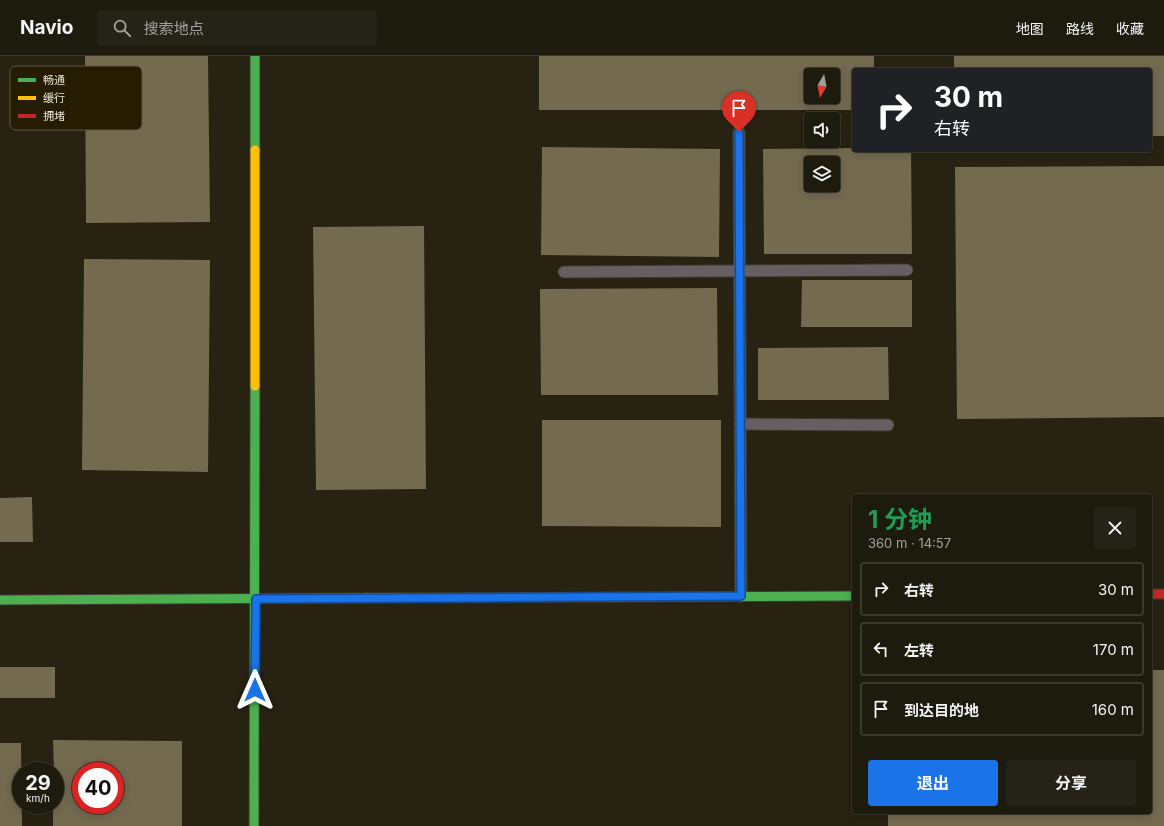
<!DOCTYPE html>
<html lang="zh">
<head>
<meta charset="utf-8">
<style>
	body { margin:0; font-family:Inter,"Noto Sans SC",sans-serif; background:#252317; color:#f1f3f6; height:100vh; display:flex; flex-direction:column; font-size:15px; white-space:nowrap }
	* { box-sizing:border-box; margin:0 }
	p { font-size:13px; color:#a0a19e }
	.icon { flex:none; width:22px; height:22px; fill:none; stroke:currentColor; stroke-width:2; stroke-linecap:round; stroke-linejoin:round }
	.map { position:relative; flex:1; overflow:hidden }
	.details { position:absolute; left:852px; top:438px; width:300px; height:320px; display:flex; flex-direction:column; background:#1d1a0e; border-radius:4px; box-shadow:0 2px 10px #0003,0 0 0 1px #3b382e }
	.details>* { flex:none }
	.guide { position:absolute; left:852px; top:12px; width:300px; height:84px; border-radius:4px; box-shadow:0 2px 10px #0003,0 0 0 1px #3b382e; background:#202124; color:#fff; overflow:hidden }
	.needle { width:26px; rotate:190deg }
	.controls { position:absolute; left:804px; top:12px; display:grid; gap:8px }
	.controls a { display:grid; place-items:center; width:36px; height:36px; border-radius:4px; background:#1d1a0e; box-shadow:0 2px 10px #0003,0 0 0 1px #3b382e; font-size:20px }
	.speed { position:absolute; left:12px; top:706px; display:flex; gap:8px; font-size:20px; font-weight:700; text-align:center }
	.speed>* { display:grid; place-content:center; width:52px; height:52px; border-radius:50%; background:#1d1a0e; box-shadow:0 2px 10px #0003,0 0 0 1px #3b382e; line-height:1 }
	.speed small { font-size:10px; font-weight:400 }
	.speed .limit { border:6px solid #d22; background:#fff; color:#111 }
	.pin { position:absolute; display:grid; place-items:center; width:34px; height:34px; color:#fff; margin:-41px -17px; border-radius:50% 50% 50% 0; rotate:-45deg; box-shadow:0 0 4px #0007 }
	.pin .icon { rotate:45deg }
	.me { position:absolute; width:44px; margin:-22px; rotate:0deg; stroke-linejoin:round; filter:drop-shadow(0 0 3px #0008) }
	.turn { display:flex; align-items:center; gap:14px; height:84px; padding:0 16px; font-size:18px }
	.turn .icon { width:52px; height:52px; stroke-width:2.5 }
	.turn b { display:block; font-size:28px; line-height:34px }
	.round { display:grid; place-items:center; flex:none; width:42px; height:42px; border-radius:4px; background:#252317 }
	.head { display:flex; align-items:center; justify-content:space-between; height:68px; padding:0 16px }
	h1 { font-size:24px; font-weight:700; line-height:30px; color:#1e9e55 }
	.primary-button { display:flex; gap:8px; margin-top:auto; padding:8px 16px }
	.primary-button a { flex:1; height:46px; border-radius:4px; background:#1a73e8; color:#fff; font-size:16px; font-weight:700; line-height:46px; text-align:center }
	.primary-button a+a { background:#252317; color:#f1f3f6 }
	ul { padding:0; list-style:none }
	li { display:flex; align-items:center; gap:12px; height:54px; margin:0 8px 6px; padding:0 8px; border:2px solid #3b382e; border-radius:4px }
	li div { flex:1 }
	li b { display:block; font-size:15px }
	li em { font-style:normal }
	header { display:flex; align-items:center; gap:24px; box-sizing:border-box; height:56px; padding:0 20px; background:#1d1a0e; border-bottom:1px solid #3b382e }
	header strong { font-size:19px }
	nav { display:flex; gap:22px; margin-inline-start:auto; font-size:14px }
	.search { width:280px; height:36px; background:#252317; display:flex; align-items:center; gap:10px; box-sizing:border-box; padding:0 14px; border-radius:4px; color:#a0a19e; font-size:15px }
	.map>svg:first-child { display:block }
	.building { fill:#736a50; fill-rule:evenodd }
	.lines { fill:none; stroke-linecap:round; stroke-linejoin:round }
	.lane-casing { stroke:#413c2f; stroke-width:13 }
	.fast-casing { stroke:#413c2f; stroke-width:11 }
	.slow-casing { stroke:#413c2f; stroke-width:11 }
	.jam-casing { stroke:#413c2f; stroke-width:11 }
	.lane { stroke:#655e62; stroke-width:11 }
	.fast { stroke:#4caf50; stroke-width:9 }
	.slow { stroke:#ffc107; stroke-width:9 }
	.jam { stroke:#c62828; stroke-width:9 }
	.route-casing { stroke:#114b97; stroke-width:10 }
	.route { stroke:#1a73e8; stroke-width:7 }
	.key { fill:#251c02; stroke:#605841; stroke-width:1 }
	.key-label { font-size:11px; fill:#ebe5d5 }
</style>
</head>
<body>
<header>
<strong>Navio</strong>
<div class="search"><svg class="icon" aria-label="search" viewBox="0 0 24 24"><circle cx="10" cy="10" r="6"/><path d="M15 15l6 6"/></svg>搜索地点</div>
<nav><a>地图</a><a>路线</a><a>收藏</a></nav>
</header>
<div class="map">
<svg width="1164" height="770" viewBox="0 0 1164 770">
	<rect width="100%" height="100%" fill="#272212"/>
	<!-- building -->
	<g class="building">
		<path d="M85,0H208L210,166L86,167Z"/>
		<path d="M539,0H874V14H854V54H539ZM811,19H833V41H811Z"/>
		<path d="M954,0H1164V80H1150V14H954Z"/>
		<path d="M542,91L720,93L719,201L541,199Z"/>
		<path d="M854,92V94H911L912,198H764L763,93ZM811,107H833V129H811Z"/>
		<path d="M1164,110V361L957,363L955,111Z"/>
		<path d="M424,170L426,433L316,434L313,171Z"/>
		<path d="M84,203L210,204L208,416L82,414Z"/>
		<path d="M802,224H912V271H801Z"/>
		<path d="M717,232L718,339H541L540,233Z"/>
		<path d="M888,291L889,344H758V292Z"/>
		<path d="M542,364H721V471L542,470Z"/>
		<path d="M32,441L33,486H0V442Z"/>
		<rect x="0" y="611" width="55" height="31"/>
		<path d="M1150,614H1164V770H888V756H1150Z"/>
		<path d="M53,684L182,685V770H53V749H55ZM81,715H115V749H81Z"/>
		<path d="M0,687H21L22,770H0Z"/>
	</g>
	<g class="lines">
		<!-- lane casing -->
		<g class="lane-casing">
			<g id="lane">
				<path d="M739,76L741,540"/>
				<path d="M564,216L907,214"/>
				<path d="M740,368L888,369"/>
			</g>
		</g>
		<!-- fast casing -->
		<g class="fast-casing">
			<g id="fast">
				<path d="M255,94V0"/>
				<path d="M621,541L854,540"/>
				<path d="M0,544L366,542"/>
				<path d="M254,770L255,330"/>
			</g>
		</g>
		<!-- slow casing -->
		<g class="slow-casing">
			<g id="slow">
				<path d="M255,330V94"/>
				<path d="M366,542L621,541"/>
			</g>
		</g>
		<!-- jam casing -->
		<g class="jam-casing">
			<path id="jam" d="M1150,538H1164"/>
		</g>
		<!-- lane -->
		<use href="#lane" class="lane"/>
		<!-- fast -->
		<use href="#fast" class="fast"/>
		<!-- slow -->
		<use href="#slow" class="slow"/>
		<!-- jam -->
		<use href="#jam" class="jam"/>
	</g>
	<g class="lines">
		<!-- route casing -->
		<g class="route-casing">
			<path id="route" d="M255,634L256,543L741,540L739,76"/>
		</g>
		<!-- route -->
		<use href="#route" class="route"/>
	</g>
	<!-- legend -->
	<rect x="10" y="10" width="132" height="64" rx="6" class="key"/>
	<rect x="18" y="22" width="18" height="4" fill="#4caf50"/>
	<rect x="18" y="40" width="18" height="4" fill="#ffc107"/>
	<rect x="18" y="58" width="18" height="4" fill="#c62828"/>
	<g class="key-label">
		<text x="43" y="28">畅通</text>
		<text x="43" y="46">缓行</text>
		<text x="43" y="64">拥堵</text>
	</g>
</svg>
<div class="controls">
<a><svg class="needle" viewBox="-14 -14 28 28"><path d="M0-13l5 13h-10z" fill="#e53935"/><path d="M0 13l5-13h-10z" fill="#a0a19e"/></svg></a>
<a><svg class="icon" aria-label="sound" viewBox="0 0 24 24"><path d="M4 9h4l5-4v14l-5-4H4zM17 9q2 3 0 6"/></svg></a>
<a><svg class="icon" aria-label="layers" viewBox="0 0 24 24"><path d="M12 4l9 5-9 5-9-5zM3 14l9 5 9-5"/></svg></a>
</div>
<div class="speed"><div>29<small>km/h</small></div><div class="limit">40</div></div>
<div class="pin" style="left:739px;top:76px;background:#d93025"><svg class="icon" aria-label="arrive" viewBox="0 0 24 24"><path d="M6 21V4h12l-3 4 3 4H6"/></svg></div>
<svg class="me" style="left:255px;top:634px" viewBox="-20 -20 40 40"><path d="M0-17L14 15 0 8-14 15z" fill="#1a73e8" stroke="#fff" stroke-width="4"/></svg>
<div class="guide">
<div class="turn"><svg class="icon" aria-label="right" viewBox="0 0 24 24"><path d="M7 20v-9h11M14 6l5 5-5 5"/></svg><div><b>30 m</b>右转</div></div>
</div>
<section class="details">
<div class="head"><div><h1>1 分钟</h1><p>360 m · 14:57</p></div><a class="round"><svg class="icon" aria-label="close" viewBox="0 0 24 24"><path d="M6 6l12 12M18 6L6 18"/></svg></a></div>
<ul>
<li><svg class="icon" aria-label="right" viewBox="0 0 24 24"><path d="M7 20v-9h11M14 6l5 5-5 5"/></svg><div><b>右转</b></div><em>30 m</em></li>
<li><svg class="icon" aria-label="left" viewBox="0 0 24 24"><path d="M17 20v-9H6M10 6l-5 5 5 5"/></svg><div><b>左转</b></div><em>170 m</em></li>
<li><svg class="icon" aria-label="arrive" viewBox="0 0 24 24"><path d="M6 21V4h12l-3 4 3 4H6"/></svg><div><b>到达目的地</b></div><em>160 m</em></li>
</ul>
<div class="primary-button"><a>退出</a><a>分享</a></div>
</section>
</div>
</body>
</html>
